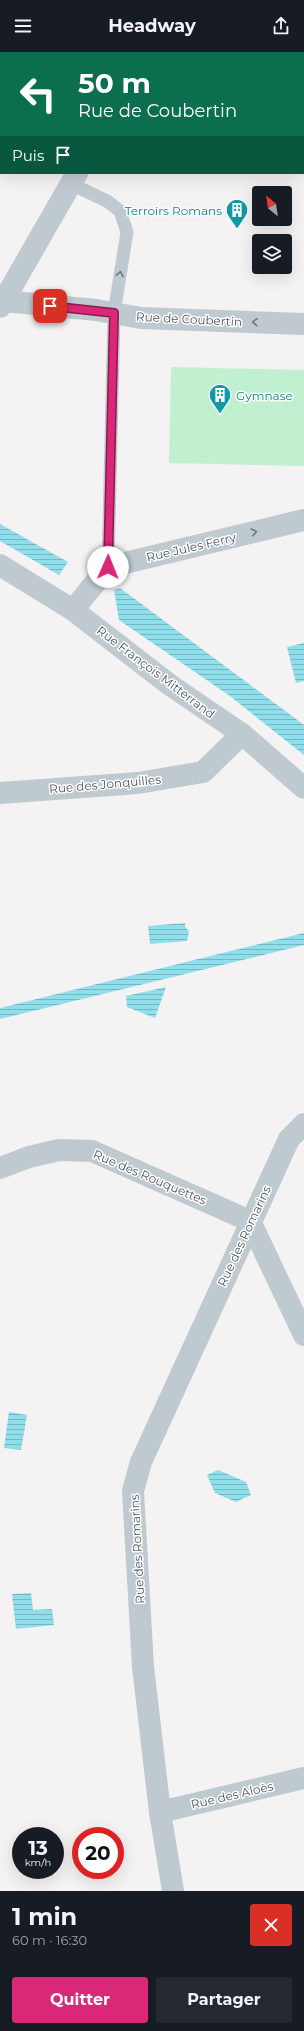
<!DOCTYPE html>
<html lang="fr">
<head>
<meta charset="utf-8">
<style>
	body { margin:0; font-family:Montserrat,sans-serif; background:#242831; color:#f1f3f6; height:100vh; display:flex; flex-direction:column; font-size:15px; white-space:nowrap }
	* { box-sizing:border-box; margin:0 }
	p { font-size:13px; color:#9ea1a6 }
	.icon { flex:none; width:22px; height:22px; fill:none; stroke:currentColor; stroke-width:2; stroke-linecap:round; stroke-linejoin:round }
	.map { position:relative; height:1839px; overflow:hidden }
	.panel { display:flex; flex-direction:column; background:#171b24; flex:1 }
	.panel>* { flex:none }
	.guide { position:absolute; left:0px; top:0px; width:304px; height:122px; box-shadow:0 4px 16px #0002; background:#0b6e4f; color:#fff; overflow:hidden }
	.needle { width:26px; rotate:331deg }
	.controls { position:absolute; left:252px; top:134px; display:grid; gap:8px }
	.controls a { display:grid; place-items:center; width:40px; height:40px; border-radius:4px; background:#171b24; box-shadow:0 4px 16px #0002; font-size:20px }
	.speed { position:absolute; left:12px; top:1775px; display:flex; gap:8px; font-size:20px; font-weight:700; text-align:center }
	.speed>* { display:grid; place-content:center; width:52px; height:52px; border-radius:50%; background:#171b24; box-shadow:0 4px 16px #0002; line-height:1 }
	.speed small { font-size:10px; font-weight:400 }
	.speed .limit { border:6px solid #d22; background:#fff; color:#111 }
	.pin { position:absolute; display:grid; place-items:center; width:34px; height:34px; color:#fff; margin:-17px; border-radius:8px; box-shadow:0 2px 6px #0006 }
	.me { position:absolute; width:44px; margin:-22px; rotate:1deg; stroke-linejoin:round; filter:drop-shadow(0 0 3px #0008) }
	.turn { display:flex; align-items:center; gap:14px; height:84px; padding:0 12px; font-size:18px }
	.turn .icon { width:52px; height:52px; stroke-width:2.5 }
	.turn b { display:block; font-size:28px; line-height:34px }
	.then { display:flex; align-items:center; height:38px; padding:0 12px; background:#0003; gap:8px; font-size:15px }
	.round { display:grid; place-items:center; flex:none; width:42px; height:42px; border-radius:4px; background:#242831 }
	.overview { display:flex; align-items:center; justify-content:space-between; height:68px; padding:0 12px }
	h1 { font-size:24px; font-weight:700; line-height:30px }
	.action { display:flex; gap:8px; margin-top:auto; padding:8px 12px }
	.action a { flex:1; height:46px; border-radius:4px; background:#db2777; color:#fff; font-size:16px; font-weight:700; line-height:46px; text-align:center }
	.action a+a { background:#242831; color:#f1f3f6 }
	header { display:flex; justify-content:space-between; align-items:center; height:52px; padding:0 12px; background:#171b24; font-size:18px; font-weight:700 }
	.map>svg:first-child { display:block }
	.grass { fill:#c1f0d1 }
	.water { fill:url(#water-rules) }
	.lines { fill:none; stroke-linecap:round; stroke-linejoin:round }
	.service { stroke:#bfcad0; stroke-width:13 }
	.pedestrian { stroke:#bfcad0; stroke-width:19 }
	.minor { stroke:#bfcad0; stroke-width:22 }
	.oneway { stroke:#6c7981 }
	.route-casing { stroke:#8e194d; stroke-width:10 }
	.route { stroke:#db2777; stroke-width:7 }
	.labels { text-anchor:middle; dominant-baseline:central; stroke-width:3; stroke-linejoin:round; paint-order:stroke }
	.culture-label { font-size:12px; fill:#0d838f; stroke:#fff; text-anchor:end }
	.street-label { font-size:12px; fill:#49565f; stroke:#fff }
</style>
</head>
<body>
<header><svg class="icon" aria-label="menu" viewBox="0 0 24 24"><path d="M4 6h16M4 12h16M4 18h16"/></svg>Headway<svg class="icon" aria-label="share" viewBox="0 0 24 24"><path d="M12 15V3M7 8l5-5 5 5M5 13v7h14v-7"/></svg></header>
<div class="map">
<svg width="304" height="1839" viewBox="0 0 304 1839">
	<defs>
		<pattern id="water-rules" width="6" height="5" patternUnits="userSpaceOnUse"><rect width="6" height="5" fill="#8fdeec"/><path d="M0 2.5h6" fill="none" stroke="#77b7c2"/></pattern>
	</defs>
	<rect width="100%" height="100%" fill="#f4f2f2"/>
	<!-- grass -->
	<path class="grass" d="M171,315L304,318V414L169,411Z"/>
	<!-- water -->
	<g class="water">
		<path d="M0,472L68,510L59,523L0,489Z"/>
		<path d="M120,536L304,673V703L230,644L119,568L114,538Z"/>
		<path d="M304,591V629L296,631L287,595Z"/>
		<path d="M185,871V875L189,879L187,889L150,892L148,874Z"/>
		<path d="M304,881V893L0,967V956Z"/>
		<path d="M166,935L155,966L127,955L126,944Z"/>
		<path d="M9,1360L27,1363L21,1398L4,1396Z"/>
		<path d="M218,1418L246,1430L251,1443L236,1450L215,1441L207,1423Z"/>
		<path d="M31,1541L33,1558L52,1557L54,1573L16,1577L12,1542Z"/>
	</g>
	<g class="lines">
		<!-- service -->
		<path class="service" d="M71,132L107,149L120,159L127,180L114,261L108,515"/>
		<!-- pedestrian -->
		<g class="pedestrian">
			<path d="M113,1V0"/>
			<path d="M0,9L1,8"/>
			<path d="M0,24L1,25"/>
		</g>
		<!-- minor -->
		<g class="minor">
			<path d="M147,1L148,0"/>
			<path d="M0,41L1,42"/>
			<path d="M303,99H304"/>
			<path d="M4,249L96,258L141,266L304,272"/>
			<path d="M0,255L77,121"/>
			<path d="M0,513L73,558L170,633L242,682L304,736"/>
			<path d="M73,558L108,515L304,468"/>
			<path d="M0,741L138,731L203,720L242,682"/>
			<path d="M0,1116L29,1105L59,1098L92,1099L250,1169L304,1283"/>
			<path d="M160,1760L304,1726"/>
			<path d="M173,1839L160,1760L143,1615L133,1439L141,1410L289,1087L304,1072"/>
		</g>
	</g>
	<!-- one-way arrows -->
	<defs><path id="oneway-chevron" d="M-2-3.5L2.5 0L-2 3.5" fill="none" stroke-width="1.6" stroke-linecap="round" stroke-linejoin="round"/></defs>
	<g class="oneway">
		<use href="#oneway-chevron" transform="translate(120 222) rotate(-80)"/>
		<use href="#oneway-chevron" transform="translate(255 270) rotate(-178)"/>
		<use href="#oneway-chevron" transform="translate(254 480) rotate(-13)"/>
	</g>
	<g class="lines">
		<!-- route casing -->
		<g class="route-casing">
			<path id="route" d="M50,254L114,261L108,515"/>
		</g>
		<!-- route -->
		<use href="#route" class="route"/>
	</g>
	<!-- icons -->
	<defs>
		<g id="building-pin" transform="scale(1.15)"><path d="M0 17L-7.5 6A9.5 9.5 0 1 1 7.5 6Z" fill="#0f9aa8" stroke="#fff"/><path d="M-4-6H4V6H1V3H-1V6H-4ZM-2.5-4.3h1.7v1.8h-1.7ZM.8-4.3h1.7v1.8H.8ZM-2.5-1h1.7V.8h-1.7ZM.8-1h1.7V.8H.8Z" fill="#fff"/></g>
	</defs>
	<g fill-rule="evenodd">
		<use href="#building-pin" x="237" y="158"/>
		<use href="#building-pin" x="220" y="343"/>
	</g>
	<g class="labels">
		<!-- culture labels -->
		<g class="culture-label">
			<text x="222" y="158">Terroirs Romans</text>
			<text x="236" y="343" text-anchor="start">Gymnase</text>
		</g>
		<!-- street labels -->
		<g class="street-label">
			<text transform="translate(189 267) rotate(3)">Rue de Coubertin</text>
			<text transform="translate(191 495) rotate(-13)">Rue Jules Ferry</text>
			<text transform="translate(156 620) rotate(37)">Rue François Mitterrand</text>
			<text transform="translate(105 732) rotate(-5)">Rue des Jonquilles</text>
			<text transform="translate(150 1125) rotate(23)">Rue des Rouquettes</text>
			<text transform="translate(244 1184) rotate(-65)">Rue des Romarins</text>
			<text transform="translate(137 1497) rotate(-93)">Rue des Romarins</text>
			<text transform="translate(232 1743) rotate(-13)">Rue des Aloès</text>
		</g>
	</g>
</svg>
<div class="controls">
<a><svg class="needle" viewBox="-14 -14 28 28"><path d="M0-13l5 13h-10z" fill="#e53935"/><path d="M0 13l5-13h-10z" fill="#9ea1a6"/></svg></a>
<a><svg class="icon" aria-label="layers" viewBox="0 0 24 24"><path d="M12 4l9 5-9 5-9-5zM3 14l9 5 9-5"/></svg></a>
</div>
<div class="speed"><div>13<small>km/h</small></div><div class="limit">20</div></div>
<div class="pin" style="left:50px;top:254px;background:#d93025"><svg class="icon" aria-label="arrive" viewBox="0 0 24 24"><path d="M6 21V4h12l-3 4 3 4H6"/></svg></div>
<svg class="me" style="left:108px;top:515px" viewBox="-20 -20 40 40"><circle r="19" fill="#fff"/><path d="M0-13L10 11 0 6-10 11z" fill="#db2777"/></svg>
<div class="guide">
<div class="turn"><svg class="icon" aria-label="left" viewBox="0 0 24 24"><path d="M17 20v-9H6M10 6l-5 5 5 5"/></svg><div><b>50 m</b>Rue de Coubertin</div></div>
<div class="then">Puis<svg class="icon" aria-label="arrive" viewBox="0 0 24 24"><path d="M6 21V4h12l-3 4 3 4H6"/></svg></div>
</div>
</div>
<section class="panel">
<div class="overview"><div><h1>1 min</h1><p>60 m · 16:30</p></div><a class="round" style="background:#d93025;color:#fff"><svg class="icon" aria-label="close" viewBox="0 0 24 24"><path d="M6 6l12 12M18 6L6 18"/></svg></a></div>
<div class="action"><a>Quitter</a><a>Partager</a></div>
</section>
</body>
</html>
